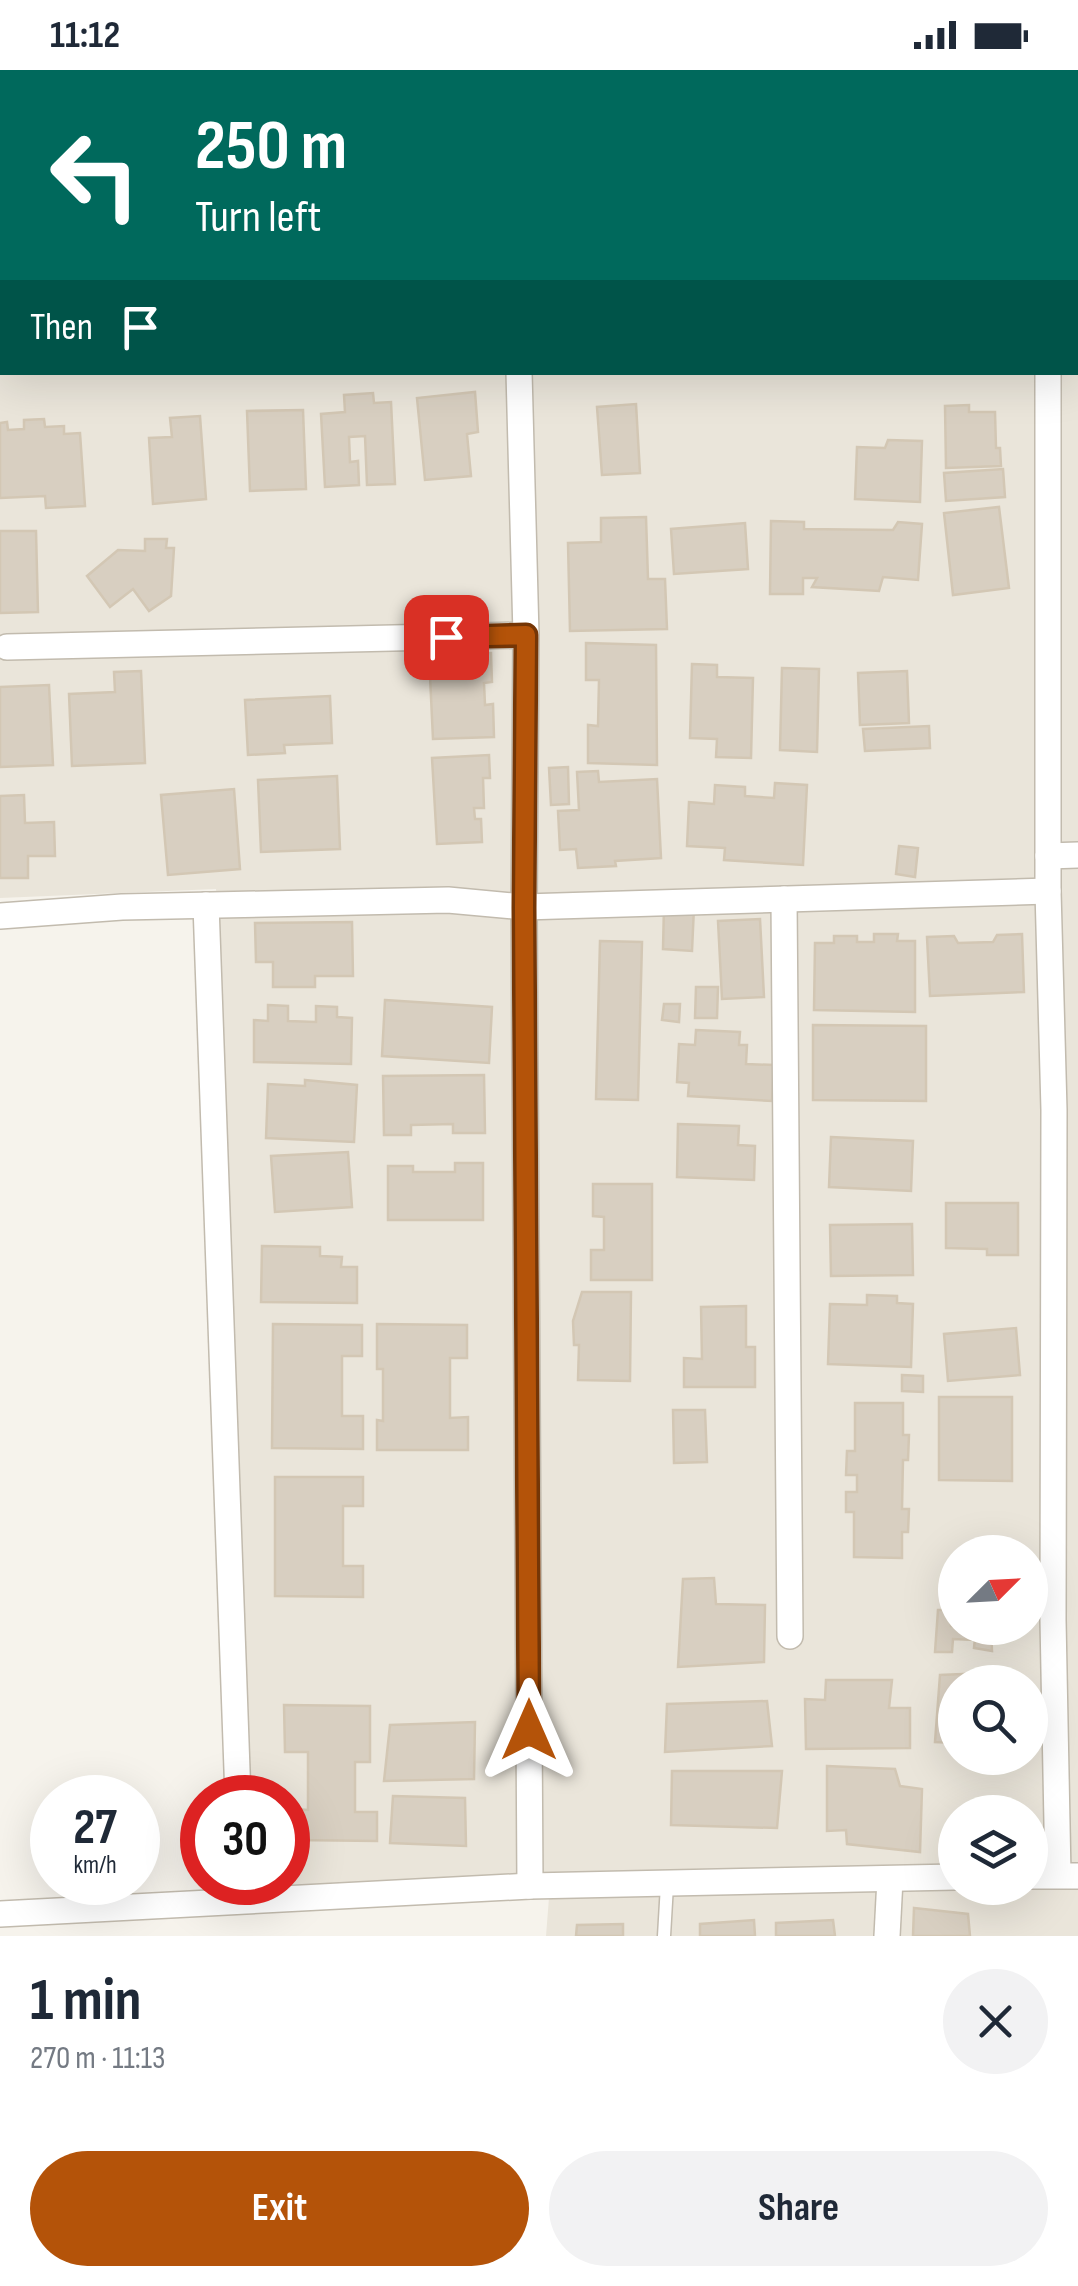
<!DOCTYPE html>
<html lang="en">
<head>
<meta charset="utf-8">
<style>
	body { margin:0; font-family:"Sofia Sans Condensed",sans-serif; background:#f2f2f3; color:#1f2937; height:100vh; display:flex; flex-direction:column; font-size:38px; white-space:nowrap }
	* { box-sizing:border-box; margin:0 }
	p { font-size:32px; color:#747a83 }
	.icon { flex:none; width:55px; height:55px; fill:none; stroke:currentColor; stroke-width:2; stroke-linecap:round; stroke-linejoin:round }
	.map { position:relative; height:1866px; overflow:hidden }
	.drawer { display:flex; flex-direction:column; background:#fff; flex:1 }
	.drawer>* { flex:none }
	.top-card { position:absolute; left:0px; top:0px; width:1080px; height:305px; box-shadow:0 10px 40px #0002; background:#00695c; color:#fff; overflow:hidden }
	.needle { width:65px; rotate:66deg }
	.controls { position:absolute; left:938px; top:1465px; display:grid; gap:20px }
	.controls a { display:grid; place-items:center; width:110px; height:110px; border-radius:50%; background:#fff; box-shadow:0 10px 40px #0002; font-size:50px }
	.speed { position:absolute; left:30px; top:1705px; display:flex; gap:20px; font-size:50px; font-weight:700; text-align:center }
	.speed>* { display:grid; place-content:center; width:130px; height:130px; border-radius:50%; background:#fff; box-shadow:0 10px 40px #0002; line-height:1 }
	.speed small { font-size:25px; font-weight:400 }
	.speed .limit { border:15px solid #d22; background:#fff; color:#111 }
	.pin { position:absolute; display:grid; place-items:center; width:85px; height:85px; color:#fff; margin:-42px; border-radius:20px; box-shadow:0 5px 15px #0006 }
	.me { position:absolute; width:110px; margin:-55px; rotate:0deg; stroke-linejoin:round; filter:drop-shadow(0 0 8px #0008) }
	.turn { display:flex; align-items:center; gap:35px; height:210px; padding:0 30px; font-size:45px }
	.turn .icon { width:130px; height:130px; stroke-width:2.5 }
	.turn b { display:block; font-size:70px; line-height:85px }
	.then { display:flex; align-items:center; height:95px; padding:0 30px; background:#0003; gap:20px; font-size:38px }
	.round { display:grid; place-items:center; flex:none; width:105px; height:105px; border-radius:52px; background:#f2f2f3 }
	.overview { display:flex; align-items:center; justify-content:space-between; height:170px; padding:0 30px }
	h1 { font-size:60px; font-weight:700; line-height:75px }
	.cta { display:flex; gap:20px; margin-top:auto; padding:20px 30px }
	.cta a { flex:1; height:115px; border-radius:60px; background:#b45309; color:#fff; font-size:40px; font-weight:700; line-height:115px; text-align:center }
	.cta a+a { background:#f2f2f3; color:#1f2937 }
	.status { display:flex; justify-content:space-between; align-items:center; height:70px; padding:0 50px; background:#fff; direction:ltr }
	.status svg { height:28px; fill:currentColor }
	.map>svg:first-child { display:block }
	.residential { fill:#eae5da; fill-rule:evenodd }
	.building { fill:#d8cfc1; stroke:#d3c7b4; stroke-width:2.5 }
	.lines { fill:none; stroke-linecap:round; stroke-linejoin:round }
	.service-casing { stroke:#c2bbae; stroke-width:15 }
	.minor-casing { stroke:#c2bbae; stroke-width:28 }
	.service { stroke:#fff; stroke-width:12 }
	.minor { stroke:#fff; stroke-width:25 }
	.route-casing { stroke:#753606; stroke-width:25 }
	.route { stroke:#b45309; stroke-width:18 }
</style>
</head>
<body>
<div class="status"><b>11:12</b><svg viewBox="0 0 49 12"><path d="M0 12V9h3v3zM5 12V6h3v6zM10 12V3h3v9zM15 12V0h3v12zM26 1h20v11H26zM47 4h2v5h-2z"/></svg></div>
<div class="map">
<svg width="1078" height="1866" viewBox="0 0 1078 1866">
	<rect width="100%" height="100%" fill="#f6f3ec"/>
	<!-- residential -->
	<path class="residential" d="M0,0H1078V1866H546L551,1802L253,1819V1813L288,1812V1728L250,1727L216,819L0,828ZM2,2H1078V302H2ZM955,1482H1030V1558H955ZM955,1612H1030V1688H955ZM955,1742H1030V1818H955Z"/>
	<!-- building -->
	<g class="building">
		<path d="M0,0H62L2,2V14Z"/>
		<rect x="883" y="0" width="103" height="2"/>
		<path d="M475,322L478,362L467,364L471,406L425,410L417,328Z"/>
		<path d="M373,323L374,333L391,332L395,414L367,415L365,366L349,367L350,392L358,391L359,415L325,417L321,344L345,342L344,325Z"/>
		<path d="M636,334L640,403L602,405L597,337Z"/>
		<path d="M969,335V342H995L996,378H1000L1001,396L946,398L945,336Z"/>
		<path d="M303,340L306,419L250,421L247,341Z"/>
		<path d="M200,346L206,429L153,434L149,368L172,367L170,348Z"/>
		<path d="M44,349L45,357L64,356V364L80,363L85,436L46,438L45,426L0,428V353L7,352L8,360L24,359V350Z"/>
		<path d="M888,370L922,371L920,432L855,429L857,377L885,378Z"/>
		<path d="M1003,399L1005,427L946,431L944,403Z"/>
		<path d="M999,437L1009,518L953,525L944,443Z"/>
		<path d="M646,447L648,509H665L667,559L570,561L568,473L601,472V448Z"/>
		<path d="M771,451L804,452V459L893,460L898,452L922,454L918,510L883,507L879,521L812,517L817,508H803V524H770Z"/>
		<path d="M745,453L748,499L674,504L671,459Z"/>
		<path d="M0,461H36L38,542L0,543Z"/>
		<path d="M145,469H167L166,478H174L171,526L149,541L133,519L110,537L87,506L118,480L145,481Z"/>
		<path d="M586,573L656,575L657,695L588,693V655L598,656L599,610H586Z"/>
		<path d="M491,583L492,612L484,613L485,635L493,634L494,667L433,669L429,585Z"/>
		<path d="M692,594L717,595V607L753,608L751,688L716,687L717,669L690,668Z"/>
		<path d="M782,598L819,599L817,682L780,680Z"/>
		<path d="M141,601L145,693L72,696L69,624L115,622L114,602Z"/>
		<path d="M907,601L909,653L860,655L858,603Z"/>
		<path d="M49,615L53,695L0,697V617Z"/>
		<path d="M330,626L332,673L284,675L285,683L248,685L245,630Z"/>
		<path d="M929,656L930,678L865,681L863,659Z"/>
		<path d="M489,685L490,708H483L484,738H474L475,749H481L482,772L437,774L432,688Z"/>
		<path d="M568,697L569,734L551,735L549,698Z"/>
		<path d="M598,701L599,712L657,709L661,788L615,791L616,796L578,798L576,779L560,780L558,741L579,740L577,702Z"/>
		<path d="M337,706L340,779L261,782L258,710Z"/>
		<path d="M775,713L807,715L803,795L724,790L725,778L687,776L689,732L714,734L715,715L745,717V726L774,728Z"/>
		<path d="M234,719L240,799L168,805L161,725Z"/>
		<path d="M24,725L25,753L54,752L55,786H28V808H0V726Z"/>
		<path d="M899,776L918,778L915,807L896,804Z"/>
		<path d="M664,836L694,837L692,881L663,879Z"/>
		<path d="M760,849L764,927L722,929L718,851Z"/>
		<path d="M352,852L353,906H315V917H273V892H256L255,853Z"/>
		<path d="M874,864H898L897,871H915V942L814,940L815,873H834V866H857V872H874Z"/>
		<path d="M1022,864L1024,922L930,926L927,867L954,866L958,873L993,872L997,865Z"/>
		<path d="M600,871L642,872L638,1030L596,1029Z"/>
		<path d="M696,917H718L717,948H695Z"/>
		<path d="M385,930L492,937L489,993L382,986Z"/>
		<path d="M664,934H680L679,952L662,950Z"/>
		<path d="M268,935L288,936V951L316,952V936L337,937V947L352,948L351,994L254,992V950L268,951Z"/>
		<path d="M813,955L926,956V1031L813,1030Z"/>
		<path d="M696,960L740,962L739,975H747L746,994L774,995L772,1031L688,1026L689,1013L677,1012L679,974L695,975Z"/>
		<path d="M484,1005L485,1063H453V1054L411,1055V1065H384L383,1006Z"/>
		<path d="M305,1010L357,1015L354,1072L266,1068L268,1014L305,1016Z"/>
		<path d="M678,1054L739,1056L738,1075L755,1076L754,1110L677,1107Z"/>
		<path d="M831,1067L913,1071L911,1121L829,1117Z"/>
		<path d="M348,1082L352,1137L275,1142L271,1086Z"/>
		<path d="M455,1093H483V1150H388V1096H413V1102H455Z"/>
		<path d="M593,1114H652V1210H591V1180H604V1147L593,1146Z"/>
		<path d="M946,1133H1018V1185H987V1179L946,1178Z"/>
		<path d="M912,1154L913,1205L831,1206L830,1155Z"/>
		<path d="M262,1176L320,1177V1186L342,1187L341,1197H357V1233L261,1232Z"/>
		<path d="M582,1222H631L630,1311L578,1310L579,1275H574L573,1251Z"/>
		<path d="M867,1225L897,1226V1233L913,1234L911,1297L828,1294L830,1234L867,1235Z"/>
		<path d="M746,1236V1277H755V1317H684V1288L702,1289L701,1237Z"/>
		<path d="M273,1254L362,1255V1286H342V1346H363V1379L272,1378Z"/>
		<path d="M377,1254L467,1255V1288H450V1348L468,1347V1380H377V1350L383,1351V1299H377Z"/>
		<path d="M1016,1258L1020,1305L948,1311L944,1264Z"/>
		<path d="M902,1305L923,1306V1322L902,1321Z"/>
		<path d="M939,1327H1012V1411L939,1410Z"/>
		<path d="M855,1333H903V1365H909L908,1390H903L902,1439H909L908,1462H902V1488L854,1487V1442H846V1422H857V1405H846L847,1381H855Z"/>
		<path d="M673,1340H705L707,1392L674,1393Z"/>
		<path d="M275,1407H363V1436H343V1496H363V1527L275,1526Z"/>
		<path d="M714,1508L716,1534L765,1535L764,1592L678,1597L683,1509Z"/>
		<path d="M938,1540H950L951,1556L974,1558V1570L953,1569L952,1582H935Z"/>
		<path d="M976,1558H1005L991,1559L992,1581L974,1578Z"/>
		<path d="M1009,1602V1612H955V1673L935,1672L940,1605Z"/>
		<path d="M826,1610H892L889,1638H910V1678L806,1679L805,1629L825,1630Z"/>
		<path d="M767,1631L772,1676L665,1682L667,1634Z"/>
		<path d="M284,1635L370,1636V1692H355V1742H377V1771L295,1770L296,1739L308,1740V1682H285Z"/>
		<path d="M475,1652L474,1709L384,1711L390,1655Z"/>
		<path d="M827,1696L895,1699L900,1716L922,1719L920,1782L847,1774L846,1760L827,1761Z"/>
		<path d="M672,1701H782L777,1758L671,1755Z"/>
		<path d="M393,1726L465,1728L466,1776L390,1773Z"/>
		<path d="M914,1838L968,1844L970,1866H913Z"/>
		<path d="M754,1850L755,1866H700V1854Z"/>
		<path d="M833,1850L835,1866H776V1853Z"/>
		<path d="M623,1854V1866H576L577,1855Z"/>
	</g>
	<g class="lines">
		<!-- service casing -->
		<g class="service-casing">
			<path id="service" d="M664,1866L667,1815"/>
		</g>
		<!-- minor casing -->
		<g class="minor-casing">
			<g id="minor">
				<path d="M299,0V2"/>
				<path d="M509,0V2"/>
				<path d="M1047,0V2"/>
				<path d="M0,47H2"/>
				<path d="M519,302L526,565L524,837L530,1816"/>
				<path d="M1048,302V821L1054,1040L1053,1550L1058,1805"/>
				<path d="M7,577L526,565"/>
				<path d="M1048,786L1078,785"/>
				<path d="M784,829L790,1566"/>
				<path d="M206,835L238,1728"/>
				<path d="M0,846L122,837L448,830L524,837L1048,821"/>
				<path d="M1030,1806H1078"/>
				<path d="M0,1844L530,1816L955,1807"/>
				<path d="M887,1866L890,1809"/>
			</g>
		</g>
		<!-- service -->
		<use href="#service" class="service"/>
		<!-- minor -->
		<use href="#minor" class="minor"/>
	</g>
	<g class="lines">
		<!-- route casing -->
		<g class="route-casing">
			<path id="route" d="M446,567L526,565L524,838L529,1660"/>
		</g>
		<!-- route -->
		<use href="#route" class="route"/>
	</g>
</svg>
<div class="controls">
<a><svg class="needle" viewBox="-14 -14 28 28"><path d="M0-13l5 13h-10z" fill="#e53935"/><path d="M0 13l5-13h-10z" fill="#747a83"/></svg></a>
<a><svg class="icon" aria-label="search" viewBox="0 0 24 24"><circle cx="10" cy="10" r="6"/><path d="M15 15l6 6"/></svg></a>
<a><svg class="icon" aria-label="layers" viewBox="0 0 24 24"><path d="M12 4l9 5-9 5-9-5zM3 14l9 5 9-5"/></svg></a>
</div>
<div class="speed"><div>27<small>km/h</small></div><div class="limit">30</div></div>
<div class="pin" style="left:446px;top:567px;background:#d93025"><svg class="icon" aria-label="arrive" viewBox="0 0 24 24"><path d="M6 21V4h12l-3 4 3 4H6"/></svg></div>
<svg class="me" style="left:529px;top:1660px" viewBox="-20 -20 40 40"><path d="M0-17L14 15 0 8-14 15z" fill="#b45309" stroke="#fff" stroke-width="4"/></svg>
<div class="top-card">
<div class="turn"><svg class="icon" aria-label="left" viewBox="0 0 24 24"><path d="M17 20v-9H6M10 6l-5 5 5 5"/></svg><div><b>250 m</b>Turn left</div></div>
<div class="then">Then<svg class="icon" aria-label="arrive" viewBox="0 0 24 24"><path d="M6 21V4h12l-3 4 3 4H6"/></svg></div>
</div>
</div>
<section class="drawer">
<div class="overview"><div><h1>1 min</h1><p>270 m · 11:13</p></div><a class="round"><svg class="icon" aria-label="close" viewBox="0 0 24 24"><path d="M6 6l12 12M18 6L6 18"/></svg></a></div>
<div class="cta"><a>Exit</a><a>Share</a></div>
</section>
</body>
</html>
